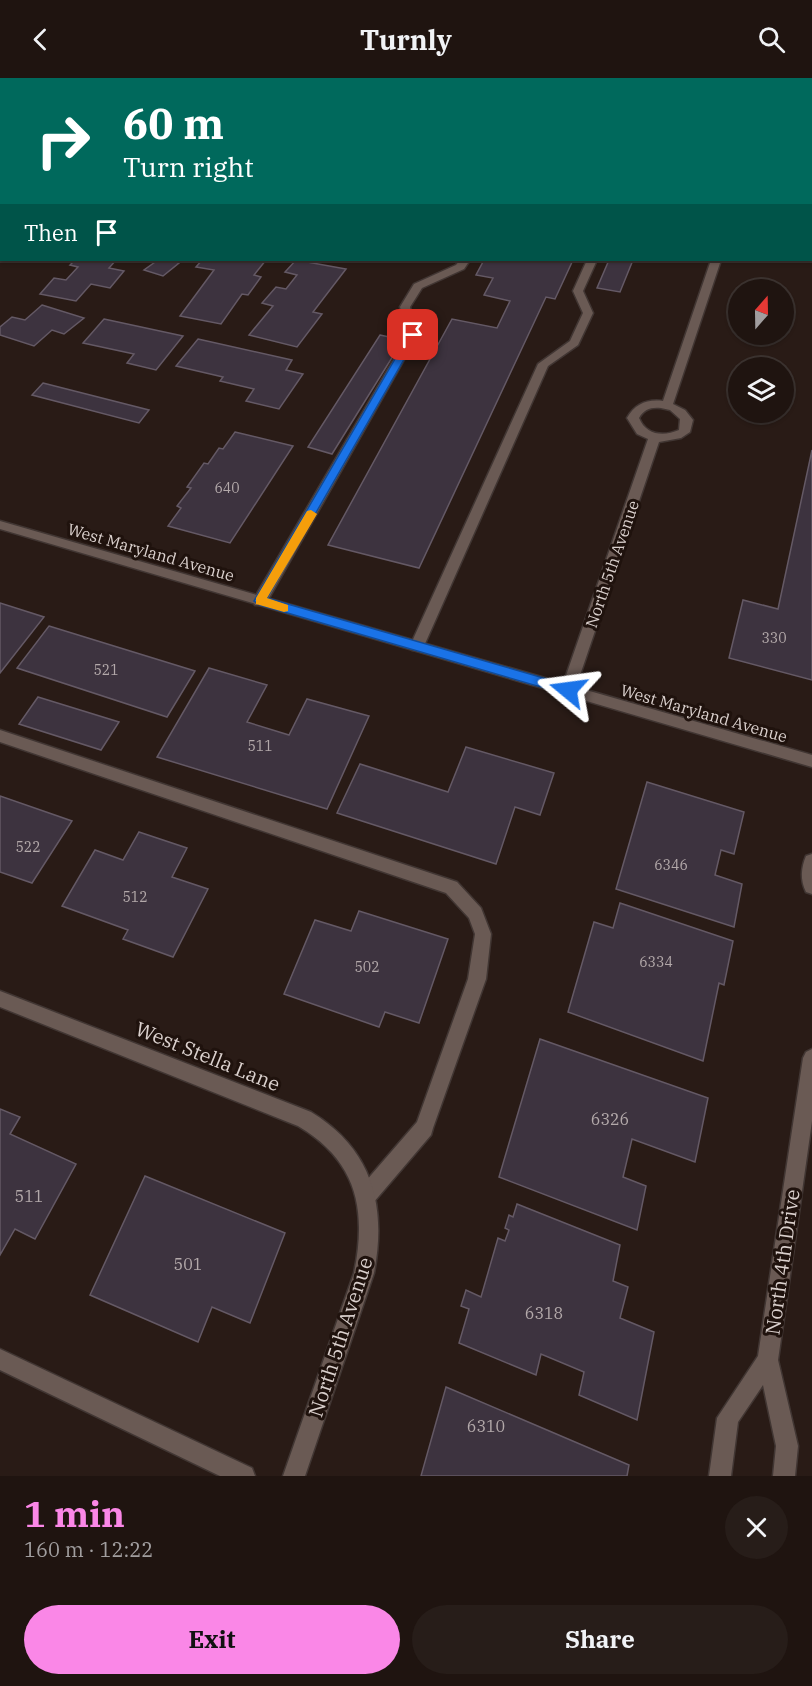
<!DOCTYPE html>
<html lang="en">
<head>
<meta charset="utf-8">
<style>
	body { margin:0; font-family:"IBM Plex Serif",serif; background:#271d19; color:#f1f3f6; height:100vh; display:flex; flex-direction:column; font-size:22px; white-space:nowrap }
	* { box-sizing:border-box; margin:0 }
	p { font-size:20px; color:#a19e9f }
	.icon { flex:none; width:33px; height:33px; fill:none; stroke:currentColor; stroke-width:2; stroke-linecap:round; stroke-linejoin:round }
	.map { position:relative; height:1398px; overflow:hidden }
	.details { display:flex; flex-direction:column; background:#1f1410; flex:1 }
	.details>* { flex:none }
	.banner { position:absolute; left:0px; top:0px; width:813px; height:183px; box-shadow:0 2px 4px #0004,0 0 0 2px #3c3330; background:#00695c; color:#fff; overflow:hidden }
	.needle { width:39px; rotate:20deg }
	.fabs { position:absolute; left:728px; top:201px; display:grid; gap:12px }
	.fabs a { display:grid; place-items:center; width:66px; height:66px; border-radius:50%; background:#1f1410; box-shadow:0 2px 4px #0004,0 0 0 2px #3c3330; font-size:30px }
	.pin { position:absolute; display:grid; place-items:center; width:51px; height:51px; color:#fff; margin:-26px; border-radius:12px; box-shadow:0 3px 9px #0006 }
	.me { position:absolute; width:66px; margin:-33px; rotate:286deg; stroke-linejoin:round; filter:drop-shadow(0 0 4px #0008) }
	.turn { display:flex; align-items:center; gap:21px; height:126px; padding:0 24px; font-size:27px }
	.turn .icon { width:78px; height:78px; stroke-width:2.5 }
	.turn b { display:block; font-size:42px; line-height:51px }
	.then { display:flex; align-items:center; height:57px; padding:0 24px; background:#0003; gap:12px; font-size:22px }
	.round { display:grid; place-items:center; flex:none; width:63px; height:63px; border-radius:32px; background:#271d19 }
	.summary { display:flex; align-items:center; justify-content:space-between; height:102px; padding:0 24px }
	h1 { font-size:36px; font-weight:800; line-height:45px; color:#fa87e7 }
	.action { display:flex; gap:12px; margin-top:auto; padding:12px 24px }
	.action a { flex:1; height:69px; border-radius:36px; background:#fa87e7; color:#111; font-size:24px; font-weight:800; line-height:69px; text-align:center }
	.action a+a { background:#271d19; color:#f1f3f6 }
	header { display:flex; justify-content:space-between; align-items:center; height:78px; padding:0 24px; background:#1f1410; font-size:27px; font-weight:800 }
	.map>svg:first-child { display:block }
	.building { fill:#3d333f; stroke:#645965; stroke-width:1.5 }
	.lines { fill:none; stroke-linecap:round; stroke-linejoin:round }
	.service-casing { stroke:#413633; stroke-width:3 }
	.minor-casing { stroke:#413633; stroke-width:3 }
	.tertiary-casing { stroke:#413633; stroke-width:3 }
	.secondary-casing { stroke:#413633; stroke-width:3 }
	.service { fill:#6a5a54; fill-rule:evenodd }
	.minor { fill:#6a5a54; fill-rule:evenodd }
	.tertiary { fill:#6a5a54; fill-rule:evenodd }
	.secondary { fill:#91646a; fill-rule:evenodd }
	.route { fill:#1a73e8; stroke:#114b97; stroke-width:1.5 }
	.slow { fill:#f59e0b }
	.labels { text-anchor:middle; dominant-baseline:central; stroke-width:6; stroke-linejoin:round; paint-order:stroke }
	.number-label { font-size:14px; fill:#b3a9aa }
	.street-label { font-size:16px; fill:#dad0cd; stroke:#1f120d }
	.near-number-label { font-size:16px; fill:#b3a9aa }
	.near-street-label { font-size:20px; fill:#dad0cd; stroke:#1f120d }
</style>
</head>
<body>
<header><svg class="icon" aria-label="back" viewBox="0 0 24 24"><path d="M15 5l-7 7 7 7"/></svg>Turnly<svg class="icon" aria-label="search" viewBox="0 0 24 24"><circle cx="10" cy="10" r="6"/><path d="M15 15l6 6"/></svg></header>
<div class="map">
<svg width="812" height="1398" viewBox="0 0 812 1398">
	<rect width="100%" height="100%" fill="#291b16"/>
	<!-- building -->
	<g class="building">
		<path d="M326,0H406L405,2Z"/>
		<path d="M75,182H116L109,190L124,193L110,210L91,206L76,223L40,216L54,200L66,202L78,189L70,187Z"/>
		<path d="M158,182H169L179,185L163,198L144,192Z"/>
		<path d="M202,182H266L254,197L261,199L248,217L242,216L221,246L180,238L214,192L196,189Z"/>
		<path d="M296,182L346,191L313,234L322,236L297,269L249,257L273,228L262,225L276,209L286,211L297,197L285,194Z"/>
		<path d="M484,182H573L555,221L546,219L419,490L328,467L452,241L497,250L510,223L484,217L493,200L476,197Z"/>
		<path d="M609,182H633L620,214L597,210Z"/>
		<path d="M42,227L84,240L64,256L52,252L34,268L0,257V249L12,239L25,242Z"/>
		<path d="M104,241L183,258L156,292L127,285L134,276L83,265Z"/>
		<path d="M380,257L403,262L332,376L308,369Z"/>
		<path d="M198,261L292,282L286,292L303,296L279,331L246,323L254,311L220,303L223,299L176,288Z"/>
		<path d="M43,305L149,332L139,345L32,317Z"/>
		<path d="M235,354L293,368L230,465L168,448L181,430L177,428L191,410L187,409L204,385L208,386L219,370L223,371Z"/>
		<path d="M812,372V602L729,580L743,522L778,531Z"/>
		<path d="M0,525L44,539L0,595Z"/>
		<path d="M49,548L195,593L167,639L17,590Z"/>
		<path d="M209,590L267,607L247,644L289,657L307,621L369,638L327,731L157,679Z"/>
		<path d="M38,619L119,644L101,672L19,646Z"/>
		<path d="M466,669L554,695L540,737L515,729L496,786L337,735L360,686L448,714Z"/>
		<path d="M647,704L744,734L734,776L721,772L715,797L742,806L734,849L616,811Z"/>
		<path d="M0,718L72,743L32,805L0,794Z"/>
		<path d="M139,754L187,770L172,799L208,811L173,879L123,861L128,852L62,828L95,772L123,782Z"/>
		<path d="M620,825L733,863L724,907L719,905L703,983L568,934L594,844L613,850Z"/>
		<path d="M359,833L448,861L419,945L385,934L379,949L284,916L315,842L351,853Z"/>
		<path d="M540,961L708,1020L695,1084L632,1061L623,1099L646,1108L637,1152L499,1099Z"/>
		<path d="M0,1031L20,1039L10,1056L76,1086L35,1161L15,1151L0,1177Z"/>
		<path d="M145,1098L285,1155L250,1245L212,1229L198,1264L90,1217Z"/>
		<path d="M517,1126L620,1167L613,1203L628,1209L620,1240L654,1254L637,1342L579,1317L584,1294L541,1276L536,1297L459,1265L469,1231L461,1228L466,1212L481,1219L498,1160L505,1163L509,1152L505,1150L509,1137L513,1139Z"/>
		<path d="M446,1309L629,1387L627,1398H421Z"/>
	</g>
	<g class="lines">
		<!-- service casing -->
		<g class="service-casing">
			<g id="service">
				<path d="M460,182H470L464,191L422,210L410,229L418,257L265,527H255L253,523L255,519L408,257L400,229L414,206L456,187Z"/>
				<path d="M587,182H597L583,213L593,235L578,267L548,288L424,568L422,572H412L410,568L538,286L570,263L583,235L573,213Z"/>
				<path d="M711,182H721L673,326L685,332L693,342L690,354L681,360L659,364L575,612L573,616H563L561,612L648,361L637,356L627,340C635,326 647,321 663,323ZM661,330L670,332L680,341L679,352C663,359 646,357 639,340C644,331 651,329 661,330Z"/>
				<path d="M0,652L451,802L457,804L481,830L491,856L486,901L433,1050L431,1057L373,1125L366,1128L359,1125L356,1118L359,1111L417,1044L468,901L475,856L469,840L446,815L0,664Z"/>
				<path d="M0,1271L252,1390L255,1398H220L0,1292Z"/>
			</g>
		</g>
		<!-- minor casing -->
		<g class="minor-casing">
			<g id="minor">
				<path d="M620,0H632L634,2H621Z"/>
				<path d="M651,0H659L650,2Z"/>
				<path d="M812,776V816L806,814C800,802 801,790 806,778Z"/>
				<path d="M0,913L311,1034C372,1071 387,1127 374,1195L305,1398H283L354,1195C367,1131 357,1083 298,1048L0,929Z"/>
				<path d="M812,971V1043L778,1282L798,1368L795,1398H773L776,1368L763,1307L738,1344L731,1398H709L717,1340L758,1278L803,980L806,974Z"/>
			</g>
		</g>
		<!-- tertiary casing -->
		<g class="tertiary-casing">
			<path id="tertiary" d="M0,443L812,677V689L0,451Z"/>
		</g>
		<!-- secondary casing -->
		<g class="secondary-casing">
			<path id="secondary" d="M190,0H198L189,2Z"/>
		</g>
		<!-- service -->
		<use href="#service" class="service"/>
		<!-- minor -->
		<use href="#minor" class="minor"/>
		<!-- tertiary -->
		<use href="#tertiary" class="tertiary"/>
		<!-- secondary -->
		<use href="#secondary" class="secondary"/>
	</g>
	<!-- route -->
	<path class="route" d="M410,255L418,257L267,520L568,607L575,612L573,616L568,617L260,527L254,523Z"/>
	<!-- slow -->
	<path class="slow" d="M311,432L317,436L267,520L288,527V533L284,534L256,526V520L307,433Z"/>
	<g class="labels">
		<!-- number labels -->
		<g class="number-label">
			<text x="227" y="410">640</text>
			<text x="774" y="560">330</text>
			<text x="106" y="592">521</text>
			<text x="260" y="668">511</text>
			<text x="28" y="769">522</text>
			<text x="671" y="787">6346</text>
			<text x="135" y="819">512</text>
			<text x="656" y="884">6334</text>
			<text x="367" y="889">502</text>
		</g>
		<!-- street labels -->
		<g class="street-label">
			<text transform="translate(151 474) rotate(16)">West Maryland Avenue</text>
			<text transform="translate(612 486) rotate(-71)">North 5th Avenue</text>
			<text transform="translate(704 635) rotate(16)">West Maryland Avenue</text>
		</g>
		<!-- near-number labels -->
		<g class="near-number-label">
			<text x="610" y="1041">6326</text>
			<text x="29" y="1118">511</text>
			<text x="188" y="1186">501</text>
			<text x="544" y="1235">6318</text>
			<text x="486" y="1348">6310</text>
		</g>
		<!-- near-street labels -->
		<g class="near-street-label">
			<text transform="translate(208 978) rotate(22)">West Stella Lane</text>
			<text transform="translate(782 1184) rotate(-82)">North 4th Drive</text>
			<text transform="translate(340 1259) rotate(-72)">North 5th Avenue</text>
		</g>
	</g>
</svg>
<div class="fabs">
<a><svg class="needle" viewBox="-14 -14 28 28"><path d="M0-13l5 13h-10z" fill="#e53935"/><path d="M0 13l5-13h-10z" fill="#a19e9f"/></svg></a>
<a><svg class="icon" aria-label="layers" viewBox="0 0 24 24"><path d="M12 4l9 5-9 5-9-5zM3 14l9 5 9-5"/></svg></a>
</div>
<div class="pin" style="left:413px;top:257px;background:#d93025"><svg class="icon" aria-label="arrive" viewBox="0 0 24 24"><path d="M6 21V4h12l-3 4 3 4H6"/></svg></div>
<svg class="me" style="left:568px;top:612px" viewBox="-20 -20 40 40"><path d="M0-17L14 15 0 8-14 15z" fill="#1a73e8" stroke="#fff" stroke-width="4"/></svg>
<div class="banner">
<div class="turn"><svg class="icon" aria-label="right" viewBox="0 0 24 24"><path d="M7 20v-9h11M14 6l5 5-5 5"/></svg><div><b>60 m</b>Turn right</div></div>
<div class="then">Then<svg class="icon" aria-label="arrive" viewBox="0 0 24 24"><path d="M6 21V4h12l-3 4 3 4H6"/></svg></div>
</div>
</div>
<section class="details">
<div class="summary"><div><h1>1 min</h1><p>160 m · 12:22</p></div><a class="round"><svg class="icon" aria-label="close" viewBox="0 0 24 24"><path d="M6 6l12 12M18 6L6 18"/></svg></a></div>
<div class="action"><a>Exit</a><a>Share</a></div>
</section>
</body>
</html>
